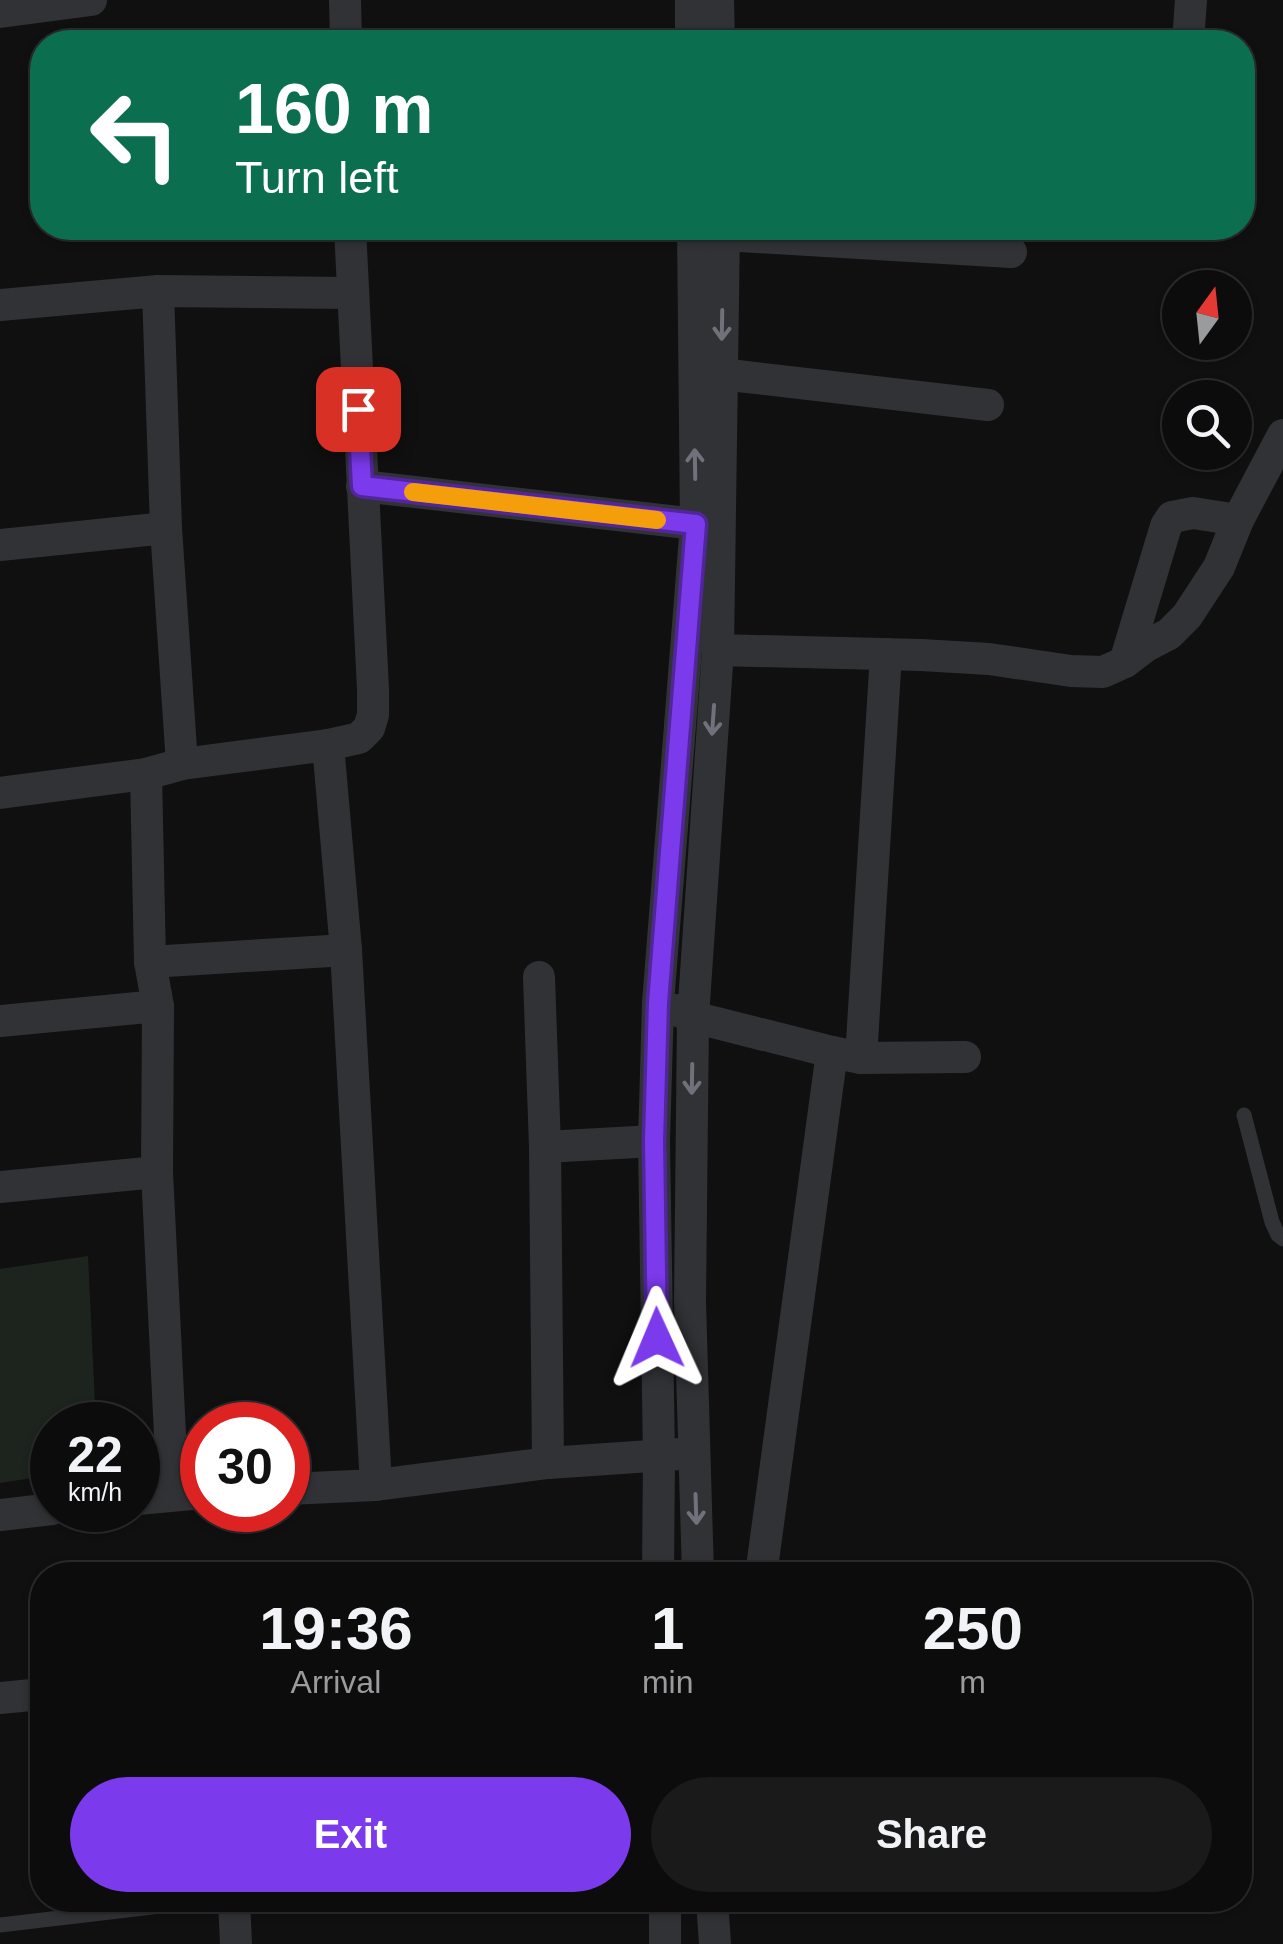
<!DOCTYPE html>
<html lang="en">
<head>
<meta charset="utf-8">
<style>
	body { margin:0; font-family:Helvetica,sans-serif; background:#1a1a1b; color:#f1f3f6; height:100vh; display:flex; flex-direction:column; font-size:38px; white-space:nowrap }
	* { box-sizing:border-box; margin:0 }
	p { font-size:32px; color:#9a9b9d }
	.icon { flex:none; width:55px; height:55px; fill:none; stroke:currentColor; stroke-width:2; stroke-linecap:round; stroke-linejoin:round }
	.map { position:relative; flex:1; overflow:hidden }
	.panel { position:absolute; left:30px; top:1562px; width:1222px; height:350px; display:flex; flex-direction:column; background:#0c0c0d; border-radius:40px; box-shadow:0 2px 8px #0004,0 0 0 2px #2c2c2e }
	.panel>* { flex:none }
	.guide { position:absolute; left:30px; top:30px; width:1225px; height:210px; border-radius:40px; box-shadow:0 2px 8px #0004,0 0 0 2px #2c2c2e; background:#0b6e4f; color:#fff; overflow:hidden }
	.needle { width:65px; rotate:15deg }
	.controls { position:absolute; left:1162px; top:270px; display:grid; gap:20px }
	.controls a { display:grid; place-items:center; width:90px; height:90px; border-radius:50%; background:#0c0c0d; box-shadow:0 2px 8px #0004,0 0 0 2px #2c2c2e; font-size:50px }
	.speed { position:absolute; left:30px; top:1402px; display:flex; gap:20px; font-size:50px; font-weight:700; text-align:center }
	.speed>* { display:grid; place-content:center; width:130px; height:130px; border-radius:50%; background:#0c0c0d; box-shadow:0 2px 8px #0004,0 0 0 2px #2c2c2e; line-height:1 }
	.speed small { font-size:25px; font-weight:400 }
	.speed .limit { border:15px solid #d22; background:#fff; color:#111 }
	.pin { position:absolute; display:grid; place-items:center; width:85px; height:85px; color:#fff; margin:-42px; border-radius:20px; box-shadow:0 5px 15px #0006 }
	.me { position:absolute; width:110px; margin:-55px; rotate:359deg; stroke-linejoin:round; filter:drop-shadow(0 0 8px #0008) }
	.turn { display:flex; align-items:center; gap:35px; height:210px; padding:0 40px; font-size:45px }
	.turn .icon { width:130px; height:130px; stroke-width:2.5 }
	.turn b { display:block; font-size:70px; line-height:85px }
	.eta { display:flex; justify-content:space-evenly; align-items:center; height:170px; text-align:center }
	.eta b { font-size:60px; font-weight:700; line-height:70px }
	.primary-button { display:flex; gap:20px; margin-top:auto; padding:20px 40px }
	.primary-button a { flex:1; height:115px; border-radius:60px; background:#7c3aed; color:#fff; font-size:40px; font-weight:700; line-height:115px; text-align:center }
	.primary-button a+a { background:#1a1a1b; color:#f1f3f6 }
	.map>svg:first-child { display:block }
	.green { fill:#1d241d }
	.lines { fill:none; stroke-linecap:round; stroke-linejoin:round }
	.service { stroke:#313236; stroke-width:15 }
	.minor { stroke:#313236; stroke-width:32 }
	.oneway { stroke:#6f727a }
	.route-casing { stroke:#51269a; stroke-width:25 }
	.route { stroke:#7c3aed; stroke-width:18 }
	.slow { stroke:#f59e0b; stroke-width:18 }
</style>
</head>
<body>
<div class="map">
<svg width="1283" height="1944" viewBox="0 0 1283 1944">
	<rect width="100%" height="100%" fill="#101011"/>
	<!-- green -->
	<path class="green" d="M88,1256L96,1425H52V1475L0,1483V1269Z"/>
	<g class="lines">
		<!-- service -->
		<g class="service">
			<path d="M1244,1115L1272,1222L1278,1235L1283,1239"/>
			<path d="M0,1925L211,1900"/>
		</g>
		<!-- minor -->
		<g class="minor">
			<path d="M345,0L346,42"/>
			<path d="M691,0V42"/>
			<path d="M718,0L719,42"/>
			<path d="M0,12L91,0"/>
			<path d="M1188,42L1191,0"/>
			<path d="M724,235L1011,252"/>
			<path d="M158,291L166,528L182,764"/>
			<path d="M0,305L158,291L351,293"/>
			<path d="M721,374L988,405"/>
			<path d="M362,486L696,524"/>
			<path d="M0,545L166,528"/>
			<path d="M718,650L921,655L989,659L1071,671L1103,672L1125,662L1146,646L1169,634L1187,616L1219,567L1238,520L1283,435"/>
			<path d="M1125,662L1166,526L1172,517L1193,513L1238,520"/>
			<path d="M328,745L346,950L376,1485"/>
			<path d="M146,774L150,962L158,1006L157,1172L173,1495"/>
			<path d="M0,793L146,774L182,764L328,745L359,738L369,728L373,715V689L350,228"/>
			<path d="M150,962L346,950"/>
			<path d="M539,977L545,1147L548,1463"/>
			<path d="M676,1010L693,1017L832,1052"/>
			<path d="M0,1021L158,1006"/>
			<path d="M861,1058L965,1057"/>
			<path d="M545,1147L654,1141"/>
			<path d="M0,1187L157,1172"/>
			<path d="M288,1489L376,1485L548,1463L680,1454"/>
			<path d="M138,1499L202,1493"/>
			<path d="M0,1515L52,1509"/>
			<path d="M658,1575L659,1456L654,1141L658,1003L696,524L693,228"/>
			<path d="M698,1575L690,1302L693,1017L718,650L724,228"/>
			<path d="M761,1575L832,1052L861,1058L886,654"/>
			<path d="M0,1698L42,1694"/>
			<path d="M234,1900L236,1944"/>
			<path d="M665,1900V1944"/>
			<path d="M712,1900L715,1944"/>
		</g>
	</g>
	<!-- one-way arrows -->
	<defs><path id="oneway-shaft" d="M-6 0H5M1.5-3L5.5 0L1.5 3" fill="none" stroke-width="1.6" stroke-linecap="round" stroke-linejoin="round" transform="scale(2.5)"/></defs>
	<g class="oneway">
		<use href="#oneway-shaft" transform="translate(722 325) rotate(91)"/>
		<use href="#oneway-shaft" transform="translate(695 464) rotate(-91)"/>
		<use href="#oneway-shaft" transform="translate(713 720) rotate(94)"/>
		<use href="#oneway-shaft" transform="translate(692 1079) rotate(91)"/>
		<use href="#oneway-shaft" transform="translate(696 1509) rotate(88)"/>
	</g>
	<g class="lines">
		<!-- route casing -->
		<g class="route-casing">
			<path id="route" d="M358,409L362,486L696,524L658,1003L654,1141L657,1338"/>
		</g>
		<!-- route -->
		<use href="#route" class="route"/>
		<!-- slow -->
		<path class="slow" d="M413,492L657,520"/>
	</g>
</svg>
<div class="controls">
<a><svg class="needle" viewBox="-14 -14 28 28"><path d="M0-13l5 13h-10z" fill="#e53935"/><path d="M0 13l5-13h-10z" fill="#9a9b9d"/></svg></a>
<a><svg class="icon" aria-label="search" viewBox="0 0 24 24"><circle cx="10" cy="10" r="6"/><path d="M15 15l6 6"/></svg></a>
</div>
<div class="speed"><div>22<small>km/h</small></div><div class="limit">30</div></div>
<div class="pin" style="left:358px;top:409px;background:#d93025"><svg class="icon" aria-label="arrive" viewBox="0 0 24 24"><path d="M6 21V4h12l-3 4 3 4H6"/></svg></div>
<svg class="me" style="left:657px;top:1338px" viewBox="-20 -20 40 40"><path d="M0-17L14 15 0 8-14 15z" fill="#7c3aed" stroke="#fff" stroke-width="4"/></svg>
<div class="guide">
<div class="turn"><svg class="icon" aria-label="left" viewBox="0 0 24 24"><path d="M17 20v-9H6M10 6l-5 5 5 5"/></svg><div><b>160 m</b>Turn left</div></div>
</div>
<section class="panel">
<div class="eta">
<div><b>19:36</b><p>Arrival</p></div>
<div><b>1</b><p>min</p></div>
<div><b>250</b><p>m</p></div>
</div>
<div class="primary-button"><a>Exit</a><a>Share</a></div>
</section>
</div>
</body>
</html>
